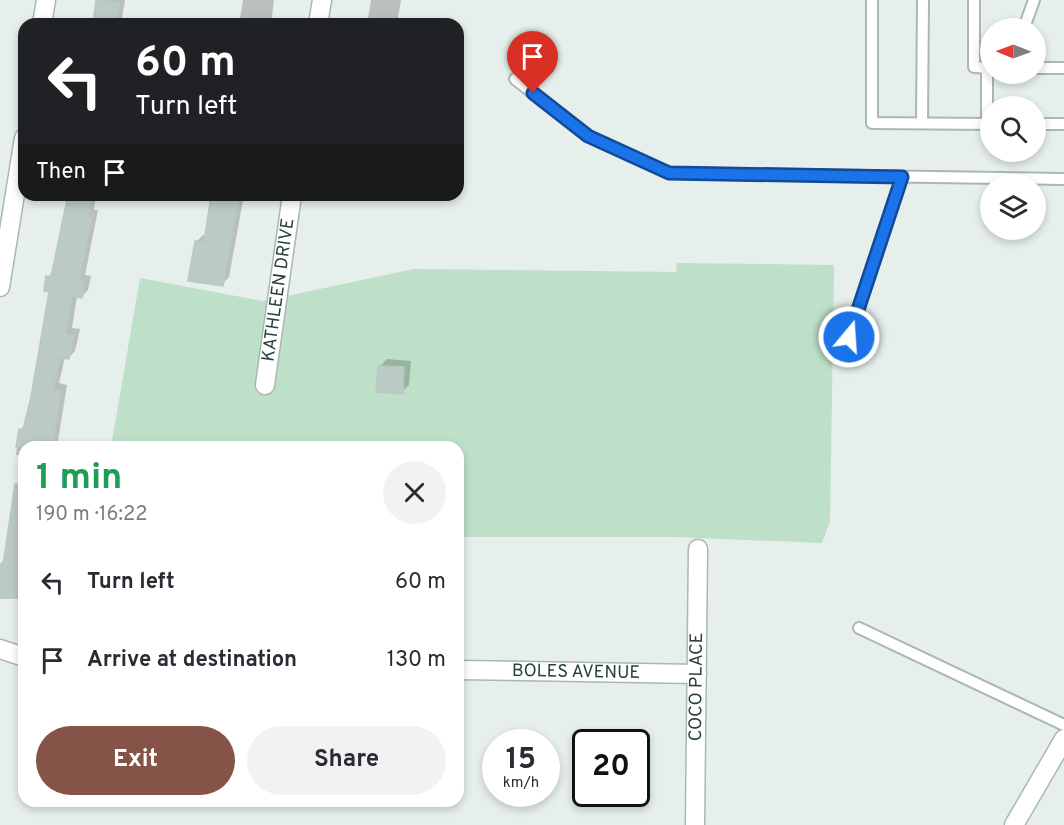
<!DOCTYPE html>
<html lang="en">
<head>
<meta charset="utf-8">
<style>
	body { margin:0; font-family:Overpass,sans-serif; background:#f2f2f3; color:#2b2b33; height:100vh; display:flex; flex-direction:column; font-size:22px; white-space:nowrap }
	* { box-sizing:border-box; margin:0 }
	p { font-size:20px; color:#7c7c81 }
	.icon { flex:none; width:33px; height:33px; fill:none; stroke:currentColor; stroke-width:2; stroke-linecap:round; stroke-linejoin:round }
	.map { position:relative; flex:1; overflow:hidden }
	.sheet { position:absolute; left:18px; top:441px; width:446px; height:366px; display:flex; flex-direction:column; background:#fff; border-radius:18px; box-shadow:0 3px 9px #0003 }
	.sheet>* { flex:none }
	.top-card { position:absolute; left:18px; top:18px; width:446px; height:183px; border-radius:18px; box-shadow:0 3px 9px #0003; background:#202124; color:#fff; overflow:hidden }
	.needle { width:39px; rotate:271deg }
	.buttons { position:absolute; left:980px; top:18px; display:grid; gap:12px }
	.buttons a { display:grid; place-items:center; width:66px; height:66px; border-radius:50%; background:#fff; box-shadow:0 3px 9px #0003; font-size:30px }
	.speed { position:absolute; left:482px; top:729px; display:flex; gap:12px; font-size:30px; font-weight:700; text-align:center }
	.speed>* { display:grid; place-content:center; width:78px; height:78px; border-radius:50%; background:#fff; box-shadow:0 3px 9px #0003; line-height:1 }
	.speed small { font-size:15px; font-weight:400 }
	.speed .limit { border:3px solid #111; border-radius:9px; background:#fff; color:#111 }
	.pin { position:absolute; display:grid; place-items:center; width:51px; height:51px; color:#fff; margin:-62px -26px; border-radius:50% 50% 50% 0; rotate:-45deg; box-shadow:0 0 6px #0007 }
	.pin .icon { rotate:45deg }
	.me { position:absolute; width:66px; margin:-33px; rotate:18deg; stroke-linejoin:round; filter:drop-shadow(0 0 4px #0008) }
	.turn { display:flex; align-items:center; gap:21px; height:126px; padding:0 18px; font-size:27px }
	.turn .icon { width:78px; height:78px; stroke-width:2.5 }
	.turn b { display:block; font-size:42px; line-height:51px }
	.then { display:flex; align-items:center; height:57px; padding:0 18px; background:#0003; gap:12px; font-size:22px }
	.round { display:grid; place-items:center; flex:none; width:63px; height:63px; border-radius:32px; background:#f2f2f3 }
	.summary { display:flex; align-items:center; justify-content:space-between; height:102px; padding:0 18px }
	h1 { font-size:36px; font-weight:700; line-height:45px; color:#1e9e55 }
	.action { display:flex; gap:12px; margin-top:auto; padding:12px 18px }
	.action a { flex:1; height:69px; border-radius:36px; background:#855347; color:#fff; font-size:24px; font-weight:700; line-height:69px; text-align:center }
	.action a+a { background:#f2f2f3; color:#2b2b33 }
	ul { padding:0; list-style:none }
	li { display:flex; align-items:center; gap:18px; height:78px; padding:0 18px }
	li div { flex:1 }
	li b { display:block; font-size:22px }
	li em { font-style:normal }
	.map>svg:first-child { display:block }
	.green { fill:#bfe0c8 }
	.shadow { fill:#0003 }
	.building { fill:#bbcac4; stroke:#b8c9c2; stroke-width:1.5 }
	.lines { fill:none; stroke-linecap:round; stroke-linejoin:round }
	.service-casing { stroke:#a8b8b2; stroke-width:14 }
	.minor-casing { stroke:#a8b8b2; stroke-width:21 }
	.tertiary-casing { stroke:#a8b8b2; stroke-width:21 }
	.service { stroke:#fff; stroke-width:10 }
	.minor { stroke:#fff; stroke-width:18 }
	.tertiary { stroke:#fff; stroke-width:18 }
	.route-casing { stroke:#114b97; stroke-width:15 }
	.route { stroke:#1a73e8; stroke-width:10 }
	.labels { text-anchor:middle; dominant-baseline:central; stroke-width:4.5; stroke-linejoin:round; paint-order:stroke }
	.street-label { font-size:18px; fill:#24423a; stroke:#f7fbf9 }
</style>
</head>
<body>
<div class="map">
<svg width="1064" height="825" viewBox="0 0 1064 825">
	<rect width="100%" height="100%" fill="#e6efeb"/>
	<!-- green -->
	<path class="green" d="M677,263L834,265L830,521L822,543L673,537H458V447H111L140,278L263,301L414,269L676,272Z"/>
	<!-- shadow -->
	<g class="shadow">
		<path d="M99,0H125L121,24H95Z"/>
		<path d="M243,0H274L271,24H239Z"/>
		<path d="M371,0H401L397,24H367Z"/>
		<path d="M69,195H96L94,210H98L85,275L91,276L88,290L81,297L77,296L72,328L80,329L75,351L68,358L65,357L59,383L67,385L57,447H24V597L0,596V564L6,558L23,455H16L20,430L26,424L50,291L48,277L54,271Z"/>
		<path d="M213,195H244L229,277L222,284L196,242L203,235H207Z"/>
		<path d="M387,359L411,361L409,385L402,392L380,366Z"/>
	</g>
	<!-- building -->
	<g class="building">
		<path d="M96,0L120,2L116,24H93Z"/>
		<path d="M68,195H91L88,216L92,217L79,281L85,282L82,298L72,296L66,334L74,336L69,359L60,358L53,390L61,391L52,447H16L19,429L23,430L31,397L49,292L44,291L46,276L51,277Z"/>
		<path d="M211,195H239L223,286L188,281L195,241L204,242Z"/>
		<path d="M378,366L404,367L403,394L376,392Z"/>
		<path d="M15,484L24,485V598H0V565H3Z"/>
	</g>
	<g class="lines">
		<!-- service casing -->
		<g class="service-casing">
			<g id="service">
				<path d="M872,0V123L990,124"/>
				<path d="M974,0V67L990,68"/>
				<path d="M1024,28L1034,0"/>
				<path d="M1035,68H1064"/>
				<path d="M515,79L588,136L669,173L1064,179"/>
				<path d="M922,123L923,0"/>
				<path d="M987,124V67"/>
				<path d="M1035,124H1064"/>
				<path d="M849,337L902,177"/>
				<path d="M859,628L1064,725"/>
			</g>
		</g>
		<!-- minor casing -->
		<g class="minor-casing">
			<g id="minor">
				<path d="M42,24L46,0"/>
				<path d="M318,24L322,0"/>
				<path d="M0,287L24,138"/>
				<path id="s1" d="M265,385L292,195"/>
				<path d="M0,649L24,657"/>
				<path id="s2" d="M458,670L697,674"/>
				<path id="s3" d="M695,825L698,549"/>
			</g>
		</g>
		<!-- tertiary casing -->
		<g class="tertiary-casing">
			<path id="tertiary" d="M1014,825L1064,739"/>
		</g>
		<!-- service -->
		<use href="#service" class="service"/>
		<!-- minor -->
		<use href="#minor" class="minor"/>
		<!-- tertiary -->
		<use href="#tertiary" class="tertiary"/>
	</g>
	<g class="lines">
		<!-- route casing -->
		<g class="route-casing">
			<path id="route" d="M533,93L588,136L669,173L902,177L849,337"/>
		</g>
		<!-- route -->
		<use href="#route" class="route"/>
	</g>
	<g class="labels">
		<!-- street labels -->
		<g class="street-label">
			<text stroke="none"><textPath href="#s1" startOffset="96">KATHLEEN DRIVE</textPath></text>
			<text stroke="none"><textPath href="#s2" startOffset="118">BOLES AVENUE</textPath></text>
			<text stroke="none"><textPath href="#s3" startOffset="138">COCO PLACE</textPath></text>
		</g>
	</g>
</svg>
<div class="buttons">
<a><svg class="needle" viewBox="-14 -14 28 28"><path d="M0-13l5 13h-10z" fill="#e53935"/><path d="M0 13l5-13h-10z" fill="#7c7c81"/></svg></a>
<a><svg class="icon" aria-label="search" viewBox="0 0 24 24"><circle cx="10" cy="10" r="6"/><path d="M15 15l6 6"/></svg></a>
<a><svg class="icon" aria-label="layers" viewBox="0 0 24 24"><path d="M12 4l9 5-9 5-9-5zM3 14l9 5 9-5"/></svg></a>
</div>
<div class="speed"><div>15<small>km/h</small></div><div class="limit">20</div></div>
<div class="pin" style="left:533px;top:93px;background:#d93025"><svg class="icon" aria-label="arrive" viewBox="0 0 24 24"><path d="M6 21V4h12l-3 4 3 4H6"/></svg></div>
<svg class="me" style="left:849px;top:337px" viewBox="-20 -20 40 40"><circle r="17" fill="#1a73e8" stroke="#fff" stroke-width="3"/><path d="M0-11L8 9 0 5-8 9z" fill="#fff"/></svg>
<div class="top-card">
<div class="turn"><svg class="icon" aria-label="left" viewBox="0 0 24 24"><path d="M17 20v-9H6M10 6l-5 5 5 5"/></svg><div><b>60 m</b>Turn left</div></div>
<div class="then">Then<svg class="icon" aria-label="arrive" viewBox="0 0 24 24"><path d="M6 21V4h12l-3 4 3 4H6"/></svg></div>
</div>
<section class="sheet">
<div class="summary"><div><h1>1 min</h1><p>190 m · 16:22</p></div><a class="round"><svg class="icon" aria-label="close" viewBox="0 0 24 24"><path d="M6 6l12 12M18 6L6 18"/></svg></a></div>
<ul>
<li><svg class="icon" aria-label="left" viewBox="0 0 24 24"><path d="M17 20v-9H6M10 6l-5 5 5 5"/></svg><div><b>Turn left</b></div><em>60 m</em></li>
<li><svg class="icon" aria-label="arrive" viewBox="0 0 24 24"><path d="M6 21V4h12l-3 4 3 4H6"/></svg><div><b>Arrive at destination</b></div><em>130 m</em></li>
</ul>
<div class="action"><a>Exit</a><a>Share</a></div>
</section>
</div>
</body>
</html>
